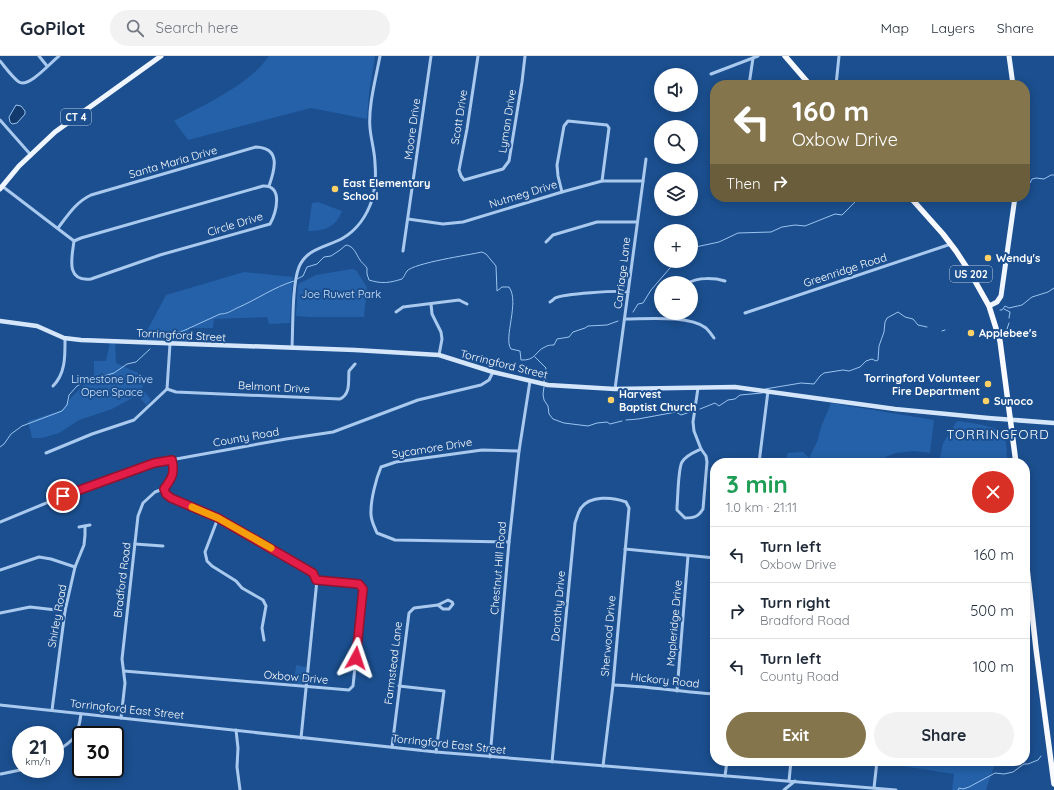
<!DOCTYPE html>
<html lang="en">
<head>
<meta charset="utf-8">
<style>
	body { margin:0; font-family:Quicksand,sans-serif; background:#f2f2f3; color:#1f2937; height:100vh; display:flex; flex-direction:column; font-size:15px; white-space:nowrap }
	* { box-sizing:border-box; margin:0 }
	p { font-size:13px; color:#747a83 }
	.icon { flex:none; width:22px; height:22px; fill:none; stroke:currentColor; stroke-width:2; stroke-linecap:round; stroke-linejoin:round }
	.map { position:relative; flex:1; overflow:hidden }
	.sheet { position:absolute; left:710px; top:402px; width:320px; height:308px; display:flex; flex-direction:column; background:#fff; border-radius:16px; box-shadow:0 2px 10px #0003 }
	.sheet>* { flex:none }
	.guide { position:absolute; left:710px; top:24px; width:320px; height:122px; border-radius:16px; box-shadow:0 2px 10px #0003; background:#84754c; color:#fff; overflow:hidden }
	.buttons { position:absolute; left:654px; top:12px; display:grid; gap:8px }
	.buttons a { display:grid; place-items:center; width:44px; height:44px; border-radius:50%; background:#fff; box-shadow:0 2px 10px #0003; font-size:20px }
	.speed { position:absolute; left:12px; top:670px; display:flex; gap:8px; font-size:20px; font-weight:700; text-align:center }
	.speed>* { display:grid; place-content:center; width:52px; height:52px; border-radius:50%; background:#fff; box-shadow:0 2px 10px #0003; line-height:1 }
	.speed small { font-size:10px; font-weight:400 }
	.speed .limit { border:2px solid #111; border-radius:6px; background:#fff; color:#111 }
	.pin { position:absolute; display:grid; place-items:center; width:34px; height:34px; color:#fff; margin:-17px; border:2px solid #fff; border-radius:50%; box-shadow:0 1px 4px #0007 }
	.me { position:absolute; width:44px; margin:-22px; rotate:5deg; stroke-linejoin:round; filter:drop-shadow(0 0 3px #0008) }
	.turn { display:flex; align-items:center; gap:14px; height:84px; padding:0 16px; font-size:18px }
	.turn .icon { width:52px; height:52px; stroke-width:2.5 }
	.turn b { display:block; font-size:28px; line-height:34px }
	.then { display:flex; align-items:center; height:38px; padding:0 16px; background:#0003; gap:8px; font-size:15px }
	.round { display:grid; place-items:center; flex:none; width:42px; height:42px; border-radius:21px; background:#f2f2f3 }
	.headline { display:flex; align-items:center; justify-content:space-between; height:68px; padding:0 16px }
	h1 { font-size:24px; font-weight:700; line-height:30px; color:#1e9e55 }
	.action { display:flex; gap:8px; margin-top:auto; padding:8px 16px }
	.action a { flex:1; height:46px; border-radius:24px; background:#84754c; color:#fff; font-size:16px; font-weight:700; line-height:46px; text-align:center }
	.action a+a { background:#f2f2f3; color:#1f2937 }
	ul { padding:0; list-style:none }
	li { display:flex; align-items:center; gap:12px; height:56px; padding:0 16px; border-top:1px solid #e0e1e3 }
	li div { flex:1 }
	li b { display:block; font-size:15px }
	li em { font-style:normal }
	header { display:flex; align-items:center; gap:24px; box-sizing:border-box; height:56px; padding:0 20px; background:#fff; border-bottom:1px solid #e0e1e3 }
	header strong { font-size:19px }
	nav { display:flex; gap:22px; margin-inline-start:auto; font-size:14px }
	.search { width:280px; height:36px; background:#f2f2f3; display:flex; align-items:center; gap:10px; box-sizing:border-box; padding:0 14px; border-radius:22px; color:#747a83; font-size:15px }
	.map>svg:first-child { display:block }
	.green { fill:#2461a8 }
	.water { fill:#123a6d; stroke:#9cc4f0 }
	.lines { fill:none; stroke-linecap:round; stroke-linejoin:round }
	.stream { stroke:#9cc4f0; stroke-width:1 }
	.minor { stroke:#a9c9ee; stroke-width:3 }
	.secondary { stroke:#d6e6fa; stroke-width:4.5 }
	.primary { stroke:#f0f6ff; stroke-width:5 }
	.trunk { stroke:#f8faff; stroke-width:5.5 }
	.route-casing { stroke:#92132f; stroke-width:10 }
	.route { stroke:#e11d48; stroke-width:7 }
	.slow { stroke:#f59e0b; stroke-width:7 }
	.poi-dot { fill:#ffd166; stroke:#1b4f8f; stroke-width:1.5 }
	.labels { text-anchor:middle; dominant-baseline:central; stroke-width:4; stroke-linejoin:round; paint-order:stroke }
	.shield { fill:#1b4f8f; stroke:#bbcadd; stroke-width:1 }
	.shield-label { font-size:10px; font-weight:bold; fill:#fff }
	.street-label { font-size:11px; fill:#fff; stroke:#1b4f8f }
	.poi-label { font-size:11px; font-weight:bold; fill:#fff; stroke:#1b4f8f; text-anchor:start }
	.park-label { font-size:11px; fill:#cfe3fa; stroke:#1b4f8f }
	.quarter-label { font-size:13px; letter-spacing:1px; fill:#fff; stroke:#1b4f8f }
</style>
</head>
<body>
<header>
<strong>GoPilot</strong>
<div class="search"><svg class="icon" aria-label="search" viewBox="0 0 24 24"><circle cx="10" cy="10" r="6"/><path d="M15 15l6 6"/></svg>Search here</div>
<nav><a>Map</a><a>Layers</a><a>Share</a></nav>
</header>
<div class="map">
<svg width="1054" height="734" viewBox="0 0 1054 734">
	<rect width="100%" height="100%" fill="#1b4f8f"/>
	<!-- green -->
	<g class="green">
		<path d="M269,0H375L369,37L367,63L311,52L188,84L174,65C204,49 249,29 269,0Z"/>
		<path d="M318,146L342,155C336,171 325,175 308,175L312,147Z"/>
		<path d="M352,213L356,214L367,231L364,261H310L296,260L298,228L316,219Z"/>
		<path d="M244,216L293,221L290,267L269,268L267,261L214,263L213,272H189L187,290L140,288L166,239Z"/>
		<path d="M110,286H115L116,307L147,321L142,332L151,344L146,349L138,339L112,353L79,364L59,377L42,382H32L28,365L62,354L69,344L94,318V305H106Z"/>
		<path d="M831,347L934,364L930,397L913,395L896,397L870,407H788L785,404L788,397L803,396L809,402L817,386L821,371Z"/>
		<path d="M957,365C966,366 1000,370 1004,379C1007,384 1007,400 1007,407H948L942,405L940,402L943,387Z"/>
		<path d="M296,609L306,611L305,624L302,628H294Z"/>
		<path d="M905,705H996L986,734H952L954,718L902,710Z"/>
	</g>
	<!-- water -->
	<path class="water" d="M16,49L21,50L25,55V58L17,67L12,68L10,66L9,61Z"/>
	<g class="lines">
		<!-- stream -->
		<g class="stream">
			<path d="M1025,129L1030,127L1032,123L1036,122L1044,123L1051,119H1054"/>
			<path d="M691,192L719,186L738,177L771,176L782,171L795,169L805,170L835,158L842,159L855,146"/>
			<path d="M297,223L303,220L307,211L317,208L324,201L331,200L340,194L346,189C354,190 356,198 360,204C361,206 365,209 367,212V218L369,224C382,228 389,227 402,223C404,221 405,218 407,215C414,207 469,199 482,196L486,198L496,210L497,235L502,231H509C520,246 503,282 511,293L520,295L521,304C536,305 535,295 545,291C548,289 551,289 554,289L557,283L569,281L573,276L585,272L588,270L607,269L618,265"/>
			<path d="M1004,253L1010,256L1009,262"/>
			<path d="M1000,254H1002L1005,250L1009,252L1022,249L1032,241L1048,236L1054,232"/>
			<path d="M633,256L638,248L643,247L651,234L676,205"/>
			<path d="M942,275L945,274"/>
			<path d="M1005,279L1009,267"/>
			<path d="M163,282L167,278L183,275L220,258C227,258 231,255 237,252C256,244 274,231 294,225"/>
			<path d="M535,301L546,312L544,326"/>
			<path d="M544,331L543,338L544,344L548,350L549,358L553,363L564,367L588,370L597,367L607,366L610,368L622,365"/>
			<path d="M765,333L801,327L814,328L820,320L824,317L843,314L849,315L860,311L866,305L872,303L876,305L878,304L879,290L884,276L885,266L887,262L898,256L905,261L913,263L918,269L927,271"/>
			<path d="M700,353L715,347L719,350L728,344L735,343L740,339L762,337"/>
			<path d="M626,364L638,363L676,356L681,359L690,356"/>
			<path d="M0,391L4,388L11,378L22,370L62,355L67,349L69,339L77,330L87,325L114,317L127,308L136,306L150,293"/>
			<path d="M958,734L959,732L963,733L969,731L995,717L1004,718L1013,716L1024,708H1028L1038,704L1041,700"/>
		</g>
		<!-- minor -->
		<g class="minor">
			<path d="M39,0L47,10"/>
			<path d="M478,0L467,73L459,114L461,120L464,124L503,113L509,105L522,26L525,0"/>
			<path d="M0,5C5,11 13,22 19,26C29,32 51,6 59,0"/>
			<path d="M711,18L758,0"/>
			<path d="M749,29L753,2"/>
			<path d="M836,29L839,0"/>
			<path d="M844,29H845"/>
			<path d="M0,64L30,98"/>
			<path d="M2,130L74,185C72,201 65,226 91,223L160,199L270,168C276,157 284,129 263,130L81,182L74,185"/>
			<path d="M562,136L558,120L557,109L564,70L568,65L607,69L609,72L602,125"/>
			<path d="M408,163L443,168L463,166L562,136L602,125H643"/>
			<path d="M58,172C68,159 76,146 91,139L256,91C281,92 275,113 269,130"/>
			<path d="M546,186L553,179L597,166H637"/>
			<path d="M403,195L431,0"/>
			<path d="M688,227C698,221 715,222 725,225"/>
			<path d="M550,246C552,245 554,243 555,242C563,238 618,234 628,236"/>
			<path d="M431,248L432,258L441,276L442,283L439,299"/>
			<path d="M396,256L403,251L459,244L467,248"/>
			<path d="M745,257L951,188"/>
			<path d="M625,263C646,263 689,259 706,272C709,275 712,279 714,282"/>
			<path d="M292,292C293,272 292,228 299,211C307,192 327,191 343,182C357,174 367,159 372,144C375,133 376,119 375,108C375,96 371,84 370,72C368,50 376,22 380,0"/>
			<path d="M53,330C66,317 65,299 65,282"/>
			<path d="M698,332L693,366L694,375L701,393"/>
			<path d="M167,333L176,336L340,343C351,338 348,325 349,315L355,308"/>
			<path d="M167,333L170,288"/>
			<path d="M615,333L646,103"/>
			<path d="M701,393L706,400L707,406L703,453C698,461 694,462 685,462L677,454V451C678,441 678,413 682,406C686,399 695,396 701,393Z"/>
			<path d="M46,397L92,378L134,364L167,333"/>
			<path d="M759,407L768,335"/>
			<path d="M218,462L205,496L207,505L212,510L236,525L242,532L263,544L266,550L262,572L264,584"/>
			<path d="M0,466L78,434L154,407L286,383L333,376L418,344L481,329L489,324L493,316"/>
			<path d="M79,471L90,469"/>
			<path d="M509,486L395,484L377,477C374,470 370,463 371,455C371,443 376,423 381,411L396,406L482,394L519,395"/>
			<path d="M135,488L163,490"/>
			<path d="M625,493L715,502"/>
			<path d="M0,514L39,501L51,503L75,511"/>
			<path d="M448,544L452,546L453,548L449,553H443L438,549Z"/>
			<path d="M0,557L30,551L65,555"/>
			<path d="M124,615L349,634L353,630L363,533L359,528L317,524L313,517L218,462L171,443L163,433"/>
			<path d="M613,629C647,630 681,636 715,638"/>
			<path d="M399,630L444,635L436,696"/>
			<path d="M677,635L688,500"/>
			<path d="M0,649L436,696L896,734"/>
			<path d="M52,654L65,555L75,511L84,489L85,479V470"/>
			<path d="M121,662L125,627L122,603L138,460L143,447L155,436L163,433L173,421L174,412L172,404"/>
			<path d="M236,674L238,692L237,711L240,734"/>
			<path d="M301,682L317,524"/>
			<path d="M392,691L409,557L414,552L438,549"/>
			<path d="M55,696C75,684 78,681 81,658"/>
			<path d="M490,701L509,486L519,395L530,325"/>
			<path d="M552,706L575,467C577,462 578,456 581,452C590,439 613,441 626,446L629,452L613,629L603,710"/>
			<path d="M1,718L25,713"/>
			<path d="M725,720L727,705"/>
			<path d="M789,725L791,705"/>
			<path d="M874,732L877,705"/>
			<path d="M784,734L795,725"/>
		</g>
		<!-- secondary -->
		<path class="secondary" d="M0,265L37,270L64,282L81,284L355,294L439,299L493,316L548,329L615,333L735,331L895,353L988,362L1054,367"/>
		<!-- primary -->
		<g class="primary">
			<path d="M1009,0L1013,29"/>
			<path d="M0,133L19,110L55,76L161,0"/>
			<path d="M989,250L997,246L1001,240L1015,141"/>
		</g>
		<!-- trunk -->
		<g class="trunk">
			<path d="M785,0L810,29"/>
			<path d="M910,141L943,178L956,195L971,218L989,250L1000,285L1016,407"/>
			<path d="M1025,494L1036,593L1054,728"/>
		</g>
	</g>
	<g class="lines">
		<!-- route casing -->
		<g class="route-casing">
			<path id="route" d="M63,440L154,407L172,404C175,418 172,422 164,433L166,438L171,442L218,462L313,517L316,524L359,528L363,533L356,602"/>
		</g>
		<!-- route -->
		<use href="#route" class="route"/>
		<!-- slow -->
		<path class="slow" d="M192,451L218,462L271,492"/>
	</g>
	<!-- markers -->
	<g class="poi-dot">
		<circle cx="335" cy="133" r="4"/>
		<circle cx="988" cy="202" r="4"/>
		<circle cx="971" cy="277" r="4"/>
		<circle cx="988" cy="328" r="4"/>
		<circle cx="611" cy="344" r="4"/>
		<circle cx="986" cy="345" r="4"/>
	</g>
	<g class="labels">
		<!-- shield labels -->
		<g class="shield">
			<rect x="61" y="53" width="30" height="16" rx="3"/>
			<rect x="950" y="210" width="42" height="16" rx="3"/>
		</g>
		<g class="shield-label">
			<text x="76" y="61">CT 4</text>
			<text x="971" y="218">US 202</text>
		</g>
		<!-- street labels -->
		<g class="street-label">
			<text transform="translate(459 61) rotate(-81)">Scott Drive</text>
			<text transform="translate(507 65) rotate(-81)">Lyman Drive</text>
			<text transform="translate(412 73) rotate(-82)">Moore Drive</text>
			<text transform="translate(173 106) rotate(-16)">Santa Maria Drive</text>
			<text transform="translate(523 138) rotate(-17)">Nutmeg Drive</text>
			<text transform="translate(235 168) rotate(-17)">Circle Drive</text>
			<text transform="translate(845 214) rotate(-18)">Greenridge Road</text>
			<text transform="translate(622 217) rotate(-83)">Carriage Lane</text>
			<text transform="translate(181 279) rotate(3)">Torringford Street</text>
			<text transform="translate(504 308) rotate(14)">Torringford Street</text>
			<text transform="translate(274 331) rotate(3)">Belmont Drive</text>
			<text transform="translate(246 381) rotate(-10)">County Road</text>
			<text transform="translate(432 392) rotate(-9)">Sycamore Drive</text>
			<text transform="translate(498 512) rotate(-85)">Chestnut Hill Road</text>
			<text transform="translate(122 524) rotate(-83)">Bradford Road</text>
			<text transform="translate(558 550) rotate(-85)">Dorothy Drive</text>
			<text transform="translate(57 560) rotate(-80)">Shirley Road</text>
			<text transform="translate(674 567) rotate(-85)">Mapleridge Drive</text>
			<text transform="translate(608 580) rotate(-85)">Sherwood Drive</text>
			<text transform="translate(393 607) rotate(-83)">Farmstead Lane</text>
			<text transform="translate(296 621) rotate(5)">Oxbow Drive</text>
			<text transform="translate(665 624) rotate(6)">Hickory Road</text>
			<text transform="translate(127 653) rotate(6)">Torringford East Street</text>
			<text transform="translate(449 688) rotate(6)">Torringford East Street</text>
		</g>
		<!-- poi labels -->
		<g class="poi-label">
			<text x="343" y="127">East Elementary<tspan x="343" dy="13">School</tspan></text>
			<text x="996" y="202">Wendy's</text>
			<text x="979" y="277">Applebee's</text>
			<text x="980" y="322" text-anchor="end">Torringford Volunteer<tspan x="980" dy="13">Fire Department</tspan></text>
			<text x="619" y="338">Harvest<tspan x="619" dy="13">Baptist Church</tspan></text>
			<text x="994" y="345">Sunoco</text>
		</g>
		<!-- park labels -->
		<g class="park-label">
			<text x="341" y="238">Joe Ruwet Park</text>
			<text x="112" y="323">Limestone Drive<tspan x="112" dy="13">Open Space</tspan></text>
		</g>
		<!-- quarter labels -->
		<g class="quarter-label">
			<text x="998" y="378">TORRINGFORD</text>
		</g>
	</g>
</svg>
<div class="buttons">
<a><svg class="icon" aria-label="sound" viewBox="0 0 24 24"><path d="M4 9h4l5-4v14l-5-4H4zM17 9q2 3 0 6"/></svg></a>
<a><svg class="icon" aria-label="search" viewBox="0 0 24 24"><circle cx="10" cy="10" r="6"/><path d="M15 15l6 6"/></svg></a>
<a><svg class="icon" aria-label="layers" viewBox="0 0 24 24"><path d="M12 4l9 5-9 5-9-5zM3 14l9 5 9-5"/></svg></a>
<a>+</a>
<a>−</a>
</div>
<div class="speed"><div>21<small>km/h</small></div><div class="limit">30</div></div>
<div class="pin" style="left:63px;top:440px;background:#d93025"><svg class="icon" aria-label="arrive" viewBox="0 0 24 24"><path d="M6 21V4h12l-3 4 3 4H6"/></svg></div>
<svg class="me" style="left:356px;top:602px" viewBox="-20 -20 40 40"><path d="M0-17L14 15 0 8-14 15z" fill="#e11d48" stroke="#fff" stroke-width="4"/></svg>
<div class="guide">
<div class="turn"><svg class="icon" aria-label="left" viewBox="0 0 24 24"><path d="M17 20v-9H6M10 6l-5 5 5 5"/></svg><div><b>160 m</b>Oxbow Drive</div></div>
<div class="then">Then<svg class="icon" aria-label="right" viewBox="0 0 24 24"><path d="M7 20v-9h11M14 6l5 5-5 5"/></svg></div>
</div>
<section class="sheet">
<div class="headline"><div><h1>3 min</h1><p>1.0 km · 21:11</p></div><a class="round" style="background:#d93025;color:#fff"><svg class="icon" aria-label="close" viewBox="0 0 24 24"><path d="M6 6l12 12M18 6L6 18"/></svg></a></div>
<ul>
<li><svg class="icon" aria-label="left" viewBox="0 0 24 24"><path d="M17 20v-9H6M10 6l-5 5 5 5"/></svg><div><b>Turn left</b><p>Oxbow Drive</p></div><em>160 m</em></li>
<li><svg class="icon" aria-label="right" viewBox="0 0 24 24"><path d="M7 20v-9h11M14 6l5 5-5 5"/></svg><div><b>Turn right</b><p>Bradford Road</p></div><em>500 m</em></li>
<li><svg class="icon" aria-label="left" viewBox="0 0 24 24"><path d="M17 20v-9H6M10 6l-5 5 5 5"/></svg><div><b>Turn left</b><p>County Road</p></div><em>100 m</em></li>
</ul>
<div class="action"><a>Exit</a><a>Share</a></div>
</section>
</div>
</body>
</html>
